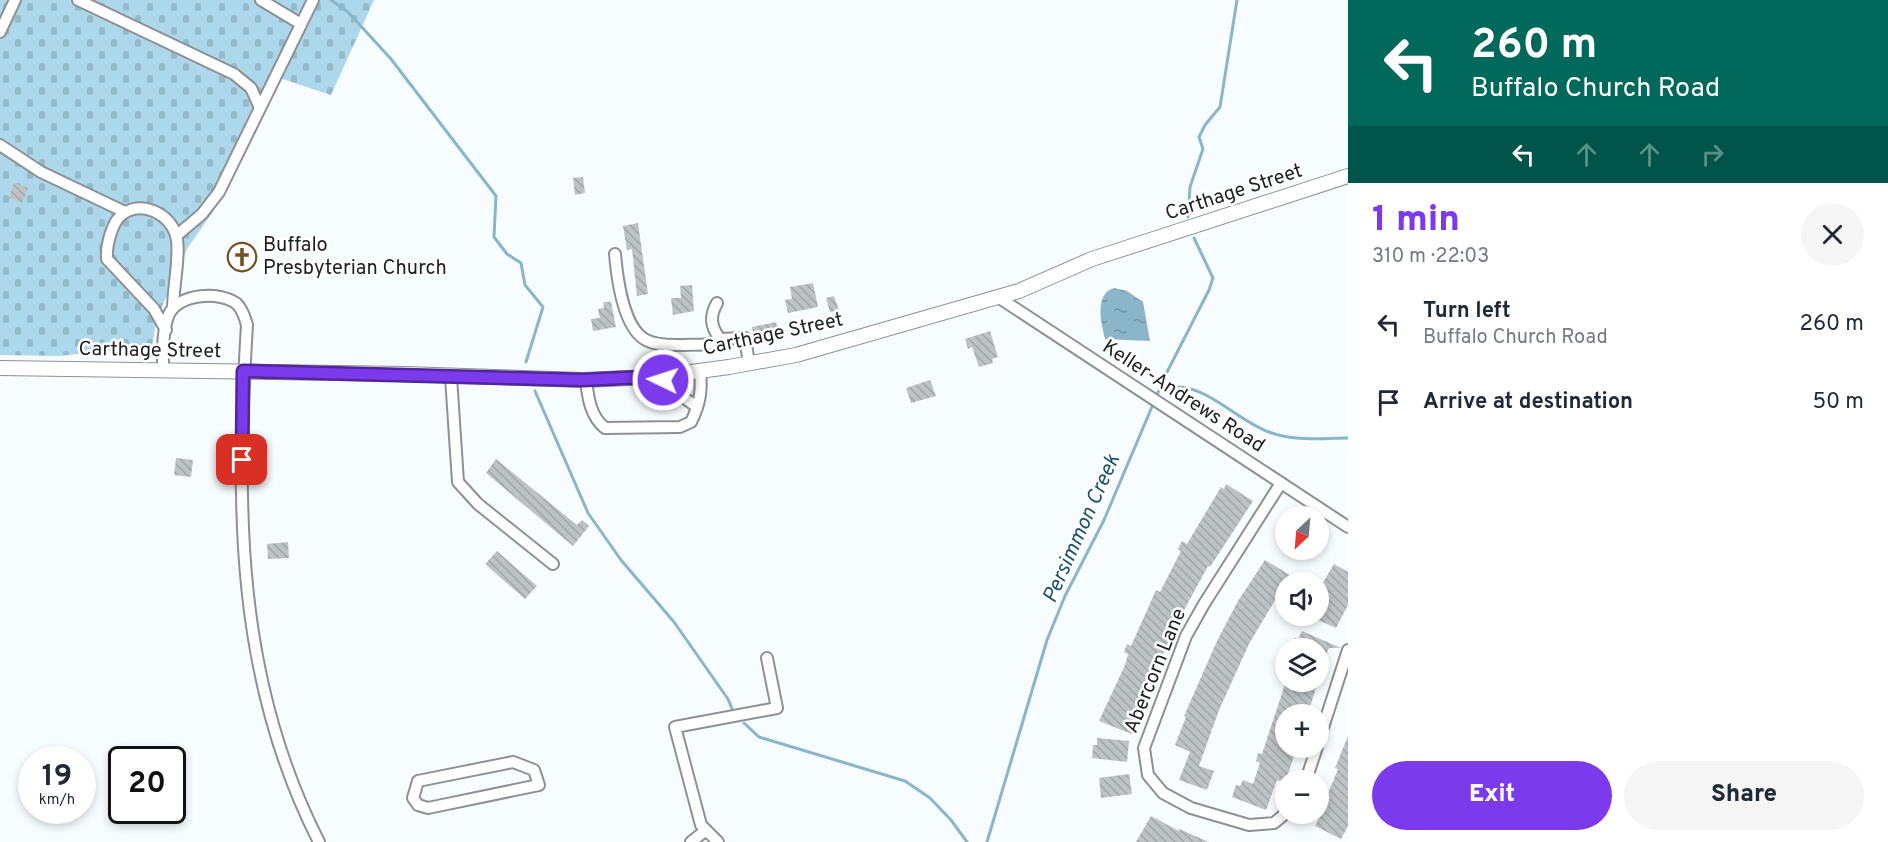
<!DOCTYPE html>
<html lang="en">
<head>
<meta charset="utf-8">
<style>
	body { margin:0; font-family:Overpass,sans-serif; background:#f6f6f7; color:#1f2937; height:100vh; display:flex; flex-direction:column; font-size:22px; white-space:nowrap }
	* { box-sizing:border-box; margin:0 }
	p { font-size:20px; color:#747a83 }
	.icon { flex:none; width:33px; height:33px; fill:none; stroke:currentColor; stroke-width:2; stroke-linecap:round; stroke-linejoin:round }
	.map { position:relative; flex:1; overflow:hidden }
	.side { display:flex; flex-direction:column; background:#fff; width:540px }
	.side>* { flex:none }
	.hud { background:#00695c; color:#fff; overflow:hidden }
	.needle { width:39px; rotate:206deg }
	.fabs { position:absolute; left:1275px; top:506px; display:grid; gap:12px }
	.fabs a { display:grid; place-items:center; width:54px; height:54px; border-radius:50%; background:#fff; box-shadow:0 3px 9px #0003; font-size:30px }
	.speed { position:absolute; left:18px; top:746px; display:flex; gap:12px; font-size:30px; font-weight:700; text-align:center }
	.speed>* { display:grid; place-content:center; width:78px; height:78px; border-radius:50%; background:#fff; box-shadow:0 3px 9px #0003; line-height:1 }
	.speed small { font-size:15px; font-weight:400 }
	.speed .limit { border:3px solid #111; border-radius:9px; background:#fff; color:#111 }
	.pin { position:absolute; display:grid; place-items:center; width:51px; height:51px; color:#fff; margin:-26px; border-radius:12px; box-shadow:0 3px 9px #0006 }
	.me { position:absolute; width:66px; margin:-33px; rotate:274deg; stroke-linejoin:round; filter:drop-shadow(0 0 4px #0008) }
	.turn { display:flex; align-items:center; gap:21px; height:126px; padding:0 24px; font-size:27px }
	.turn .icon { width:78px; height:78px; stroke-width:2.5 }
	.turn b { display:block; font-size:42px; line-height:51px }
	.lanes { display:flex; align-items:center; height:57px; padding:0 24px; background:#0003; justify-content:center; gap:30px; direction:ltr }
	.lanes .off { opacity:.35 }
	.round { display:grid; place-items:center; flex:none; width:63px; height:63px; border-radius:32px; background:#f6f6f7 }
	.overview { display:flex; align-items:center; justify-content:space-between; height:102px; padding:0 24px }
	h1 { font-size:36px; font-weight:800; line-height:45px; color:#7c3aed }
	.cta { display:flex; gap:12px; margin-top:auto; padding:12px 24px }
	.cta a { flex:1; height:69px; border-radius:36px; background:#7c3aed; color:#fff; font-size:24px; font-weight:800; line-height:69px; text-align:center }
	.cta a+a { background:#f6f6f7; color:#1f2937 }
	ul { padding:0; list-style:none }
	li { display:flex; align-items:center; gap:18px; height:78px; padding:0 24px }
	li div { flex:1 }
	li b { display:block; font-size:22px }
	li em { font-style:normal }
	main { display:flex; flex:1; min-height:0 }
	.map>svg:first-child { display:block }
	.cemetery { fill:url(#cemetery-stones) }
	.water { fill:url(#water-ripples) }
	.lines { fill:none; stroke-linecap:round; stroke-linejoin:round }
	.stream { stroke:#8bb5c8; stroke-width:3 }
	.building { fill:url(#building-back-hatch) }
	.minor-casing { stroke:#8d9194; stroke-width:14 }
	.major-casing { stroke:#8d9194; stroke-width:16 }
	.minor { stroke:#fff; stroke-width:10 }
	.major { stroke:#fff; stroke-width:14 }
	.route-casing { stroke:#51269a; stroke-width:15 }
	.route { stroke:#7c3aed; stroke-width:10 }
	.labels { text-anchor:middle; dominant-baseline:central; stroke-width:5; stroke-linejoin:round; paint-order:stroke }
	.street-label { font-size:20px; fill:#1d1f20; stroke:#fff }
	.poi-label { font-size:20px; fill:#1d1f20; stroke:#fff; text-anchor:start }
	.water-label { font-size:21px; font-style:italic; fill:#1c5267; stroke:#fff }
</style>
</head>
<body>
<main>
<div class="map">
<svg width="1348" height="842" viewBox="0 0 1348 842">
	<defs>
		<pattern id="cemetery-stones" width="16" height="16" patternUnits="userSpaceOnUse" patternTransform="scale(1.5)"><rect width="16" height="16" fill="#add8eb"/><path d="M2 7V4a2 2 0 0 1 4 0v3zM10 15v-3a2 2 0 0 1 4 0v3z" fill="#94b9c9"/></pattern>
		<pattern id="water-ripples" width="26" height="14" patternUnits="userSpaceOnUse" patternTransform="scale(1.5)"><rect width="26" height="14" fill="#8bb5c8"/><path d="M2 4q2-2 4 0t4 0M15 11q2-2 4 0t4 0" fill="none" stroke="#7193a2"/></pattern>
		<pattern id="building-back-hatch" width="6" height="6" patternUnits="userSpaceOnUse" patternTransform="scale(1.5)"><rect width="6" height="6" fill="#bdc2c4"/><path d="M-1 5l2 2M0 0l6 6M5-1l2 2" fill="none" stroke="#a2a6a8"/></pattern>
	</defs>
	<rect width="100%" height="100%" fill="#f7fcff"/>
	<!-- cemetery -->
	<path class="cemetery" d="M0,0H374L331,95L279,78L212,213L187,249L157,318L152,346L59,356L0,355Z"/>
	<!-- water -->
	<path class="water" d="M1114,288L1127,291L1143,302L1150,341L1105,339C1101,323 1094,294 1114,288Z"/>
	<g class="lines">
		<!-- stream -->
		<g class="stream">
			<path d="M331,0L348,12L391,59L496,196L494,237L507,254L521,263L525,285L543,307L526,362"/>
			<path d="M1188,217L1190,187L1203,149L1199,137L1205,125L1220,107L1237,0"/>
			<path d="M1160,389C1205,378 1229,417 1269,432C1295,442 1321,438 1348,438"/>
			<path d="M535,391L588,513L621,560L674,622L728,699L733,711"/>
			<path d="M744,723L759,737L905,781L930,798L951,820L967,842"/>
			<path d="M987,842L1047,640L1065,596L1104,520L1165,376L1209,290L1213,278L1194,238"/>
		</g>
	</g>
	<!-- building -->
	<g class="building">
		<path d="M583,177L585,193L575,195L573,178Z"/>
		<path d="M14,183L28,188L22,203L9,198Z"/>
		<path d="M638,223L648,294L637,296L632,249L627,250L623,226Z"/>
		<path d="M813,283L818,307L788,313L785,300L792,299L790,287Z"/>
		<path d="M692,285L694,311L673,315L671,298H681L680,286Z"/>
		<path d="M834,296L839,310L830,312L826,298Z"/>
		<path d="M603,302H611L616,327L593,331L591,319L600,318L598,309L604,308Z"/>
		<path d="M776,322L780,338L755,343L752,327Z"/>
		<path d="M990,331L998,357L992,359L993,363L979,367L972,347L968,349L965,339Z"/>
		<path d="M930,380L936,396L911,403L906,388Z"/>
		<path d="M176,458L193,460L191,477L174,475Z"/>
		<path d="M496,459L577,525L582,520L589,526L573,546L486,473Z"/>
		<path d="M1226,484L1253,501L1210,567L1208,566L1183,612L1180,611L1170,631L1173,632L1148,687L1132,734L1099,721L1125,665L1128,654L1124,652L1127,644L1131,646L1156,590L1160,592L1181,551L1178,549L1182,541L1187,544L1221,487L1224,489Z"/>
		<path d="M288,542L289,558L268,559L267,544Z"/>
		<path d="M1283,549H1308L1302,560Z"/>
		<path d="M497,551L537,586L525,599L485,564Z"/>
		<path d="M1265,560L1290,575L1249,644L1219,710L1199,766L1214,771L1207,790L1179,780L1190,752L1175,745L1186,717L1184,716L1217,641L1238,601Z"/>
		<path d="M1334,564L1348,572V605L1336,628L1318,620V591Z"/>
		<path d="M1302,631L1341,648H1329L1318,673V648H1290L1295,638L1298,639Z"/>
		<path d="M1286,681H1318L1308,714H1286V747H1297L1285,783L1277,780L1266,810L1232,797L1236,785L1240,786L1243,780L1253,784L1260,763L1256,761L1258,753L1262,754Z"/>
		<path d="M1348,736V826L1341,839L1315,826L1330,797L1327,796L1338,769L1335,768Z"/>
		<path d="M1097,738L1129,741L1127,762L1092,758L1093,745H1097Z"/>
		<path d="M1129,774L1132,794L1101,798L1099,778Z"/>
		<path d="M1151,816L1179,831V829L1209,842H1136Z"/>
	</g>
	<g class="lines">
		<!-- minor casing -->
		<g class="minor-casing">
			<g id="minor">
				<path d="M78,0L234,74L251,88L260,108"/>
				<path d="M261,0L301,24"/>
				<path d="M0,32L15,0"/>
				<path d="M0,145L41,172L125,212"/>
				<path d="M176,236L202,214L219,192L313,0"/>
				<path d="M615,254C617,277 623,328 646,340C657,346 672,345 683,345C695,344 710,347 720,339"/>
				<path d="M998,297L1348,527"/>
				<path d="M717,303C709,317 711,327 720,339L745,338L749,363"/>
				<path d="M166,330L154,309L107,259C106,246 112,220 124,213C144,201 169,214 176,235C181,252 173,288 173,308"/>
				<path d="M163,371C163,354 162,330 169,314C179,293 221,291 237,304C243,310 245,318 247,325C236,505 235,677 319,842"/>
				<path d="M663,376L666,385L697,407"/>
				<path d="M451,377L458,482L478,504L553,564"/>
				<path d="M586,380C588,397 590,416 605,428L680,427L691,422C700,404 702,391 700,371"/>
				<path d="M1281,483L1204,604L1186,636L1144,748L1148,775L1163,793L1191,808L1249,825L1274,823L1286,813"/>
				<path d="M1318,743L1348,650"/>
				<path d="M513,762L534,770L539,785L428,808L418,805L413,798L418,781Z"/>
				<path d="M1306,780L1317,747"/>
				<path d="M691,842L705,831"/>
				<path d="M718,842L701,825L675,727L777,708L767,658"/>
			</g>
		</g>
		<!-- major casing -->
		<g class="major-casing">
			<path id="major" d="M0,368L405,374L583,380L654,377L729,367L796,355L1019,291L1092,259L1348,176"/>
		</g>
		<!-- minor -->
		<use href="#minor" class="minor"/>
		<!-- major -->
		<use href="#major" class="major"/>
	</g>
	<g class="lines">
		<!-- route casing -->
		<g class="route-casing">
			<path id="route" d="M242,460L243,371L583,380L663,376V380"/>
		</g>
		<!-- route -->
		<use href="#route" class="route"/>
	</g>
	<!-- icons -->
	<defs>
		<g id="church-ring" transform="scale(1.5)"><circle r="9.5" fill="#fff" stroke="#6f5426" stroke-width="1.5"/><path d="M-1.2-6h2.4v3.5h3.3v2.4h-3.3V6h-2.4V-.1h-3.3v-2.4h3.3Z" fill="#6f5426"/></g>
	</defs>
	<g fill-rule="evenodd">
		<use href="#church-ring" x="242" y="257"/>
	</g>
	<g class="labels">
		<!-- street labels -->
		<g class="street-label">
			<text transform="translate(1234 193) rotate(-18)">Carthage Street</text>
			<text transform="translate(773 335) rotate(-12)">Carthage Street</text>
			<text transform="translate(150 351) rotate(1)">Carthage Street</text>
			<text transform="translate(1183 397) rotate(33)">Keller-Andrews Road</text>
			<text transform="translate(1156 671) rotate(-68)">Abercorn Lane</text>
		</g>
		<!-- poi labels -->
		<g class="poi-label">
			<text x="263" y="246">Buffalo<tspan x="263" dy="23">Presbyterian Church</tspan></text>
		</g>
		<!-- water labels -->
		<g class="water-label">
			<text transform="translate(1082 529) rotate(-66)">Persimmon Creek</text>
		</g>
	</g>
</svg>
<div class="fabs">
<a><svg class="needle" viewBox="-14 -14 28 28"><path d="M0-13l5 13h-10z" fill="#e53935"/><path d="M0 13l5-13h-10z" fill="#747a83"/></svg></a>
<a><svg class="icon" aria-label="sound" viewBox="0 0 24 24"><path d="M4 9h4l5-4v14l-5-4H4zM17 9q2 3 0 6"/></svg></a>
<a><svg class="icon" aria-label="layers" viewBox="0 0 24 24"><path d="M12 4l9 5-9 5-9-5zM3 14l9 5 9-5"/></svg></a>
<a>+</a>
<a>−</a>
</div>
<div class="speed"><div>19<small>km/h</small></div><div class="limit">20</div></div>
<div class="pin" style="left:242px;top:460px;background:#d93025"><svg class="icon" aria-label="arrive" viewBox="0 0 24 24"><path d="M6 21V4h12l-3 4 3 4H6"/></svg></div>
<svg class="me" style="left:663px;top:380px" viewBox="-20 -20 40 40"><circle r="17" fill="#7c3aed" stroke="#fff" stroke-width="3"/><path d="M0-11L8 9 0 5-8 9z" fill="#fff"/></svg>
</div>
<section class="side">
<div class="hud">
<div class="turn"><svg class="icon" aria-label="left" viewBox="0 0 24 24"><path d="M17 20v-9H6M10 6l-5 5 5 5"/></svg><div><b>260 m</b>Buffalo Church Road</div></div>
<div class="lanes"><svg class="icon" aria-label="left" viewBox="0 0 24 24"><path d="M17 20v-9H6M10 6l-5 5 5 5"/></svg><svg class="icon off" aria-label="ahead" viewBox="0 0 24 24"><path d="M12 20V5M6 11l6-6 6 6"/></svg><svg class="icon off" aria-label="ahead" viewBox="0 0 24 24"><path d="M12 20V5M6 11l6-6 6 6"/></svg><svg class="icon off" aria-label="right" viewBox="0 0 24 24"><path d="M7 20v-9h11M14 6l5 5-5 5"/></svg></div>
</div>
<div class="overview"><div><h1>1 min</h1><p>310 m · 22:03</p></div><a class="round"><svg class="icon" aria-label="close" viewBox="0 0 24 24"><path d="M6 6l12 12M18 6L6 18"/></svg></a></div>
<ul>
<li><svg class="icon" aria-label="left" viewBox="0 0 24 24"><path d="M17 20v-9H6M10 6l-5 5 5 5"/></svg><div><b>Turn left</b><p>Buffalo Church Road</p></div><em>260 m</em></li>
<li><svg class="icon" aria-label="arrive" viewBox="0 0 24 24"><path d="M6 21V4h12l-3 4 3 4H6"/></svg><div><b>Arrive at destination</b></div><em>50 m</em></li>
</ul>
<div class="cta"><a>Exit</a><a>Share</a></div>
</section>
</main>
</body>
</html>
